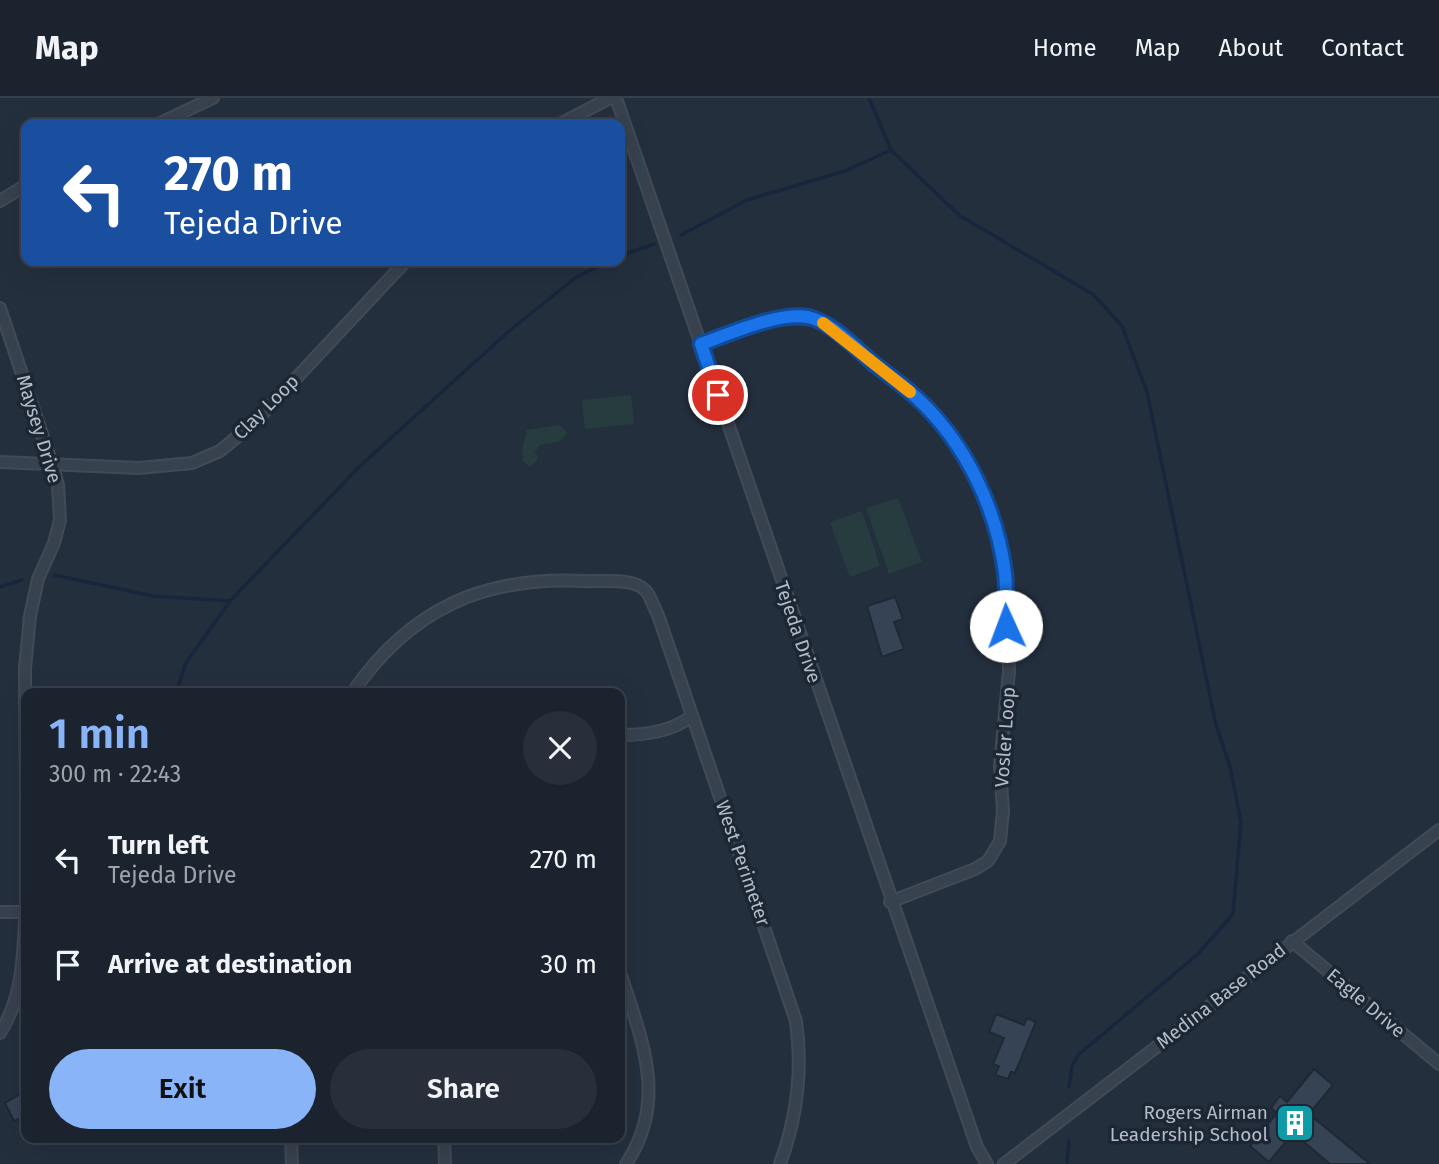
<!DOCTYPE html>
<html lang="en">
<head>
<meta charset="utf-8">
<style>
	body { margin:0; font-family:"Fira Sans",sans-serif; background:#282f3a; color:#f1f3f6; height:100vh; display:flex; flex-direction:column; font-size:26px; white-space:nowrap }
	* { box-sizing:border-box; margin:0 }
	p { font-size:23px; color:#a0a4aa }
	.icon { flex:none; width:38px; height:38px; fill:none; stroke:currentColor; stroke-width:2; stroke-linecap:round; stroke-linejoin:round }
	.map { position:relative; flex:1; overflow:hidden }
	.details { position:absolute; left:21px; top:590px; width:604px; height:455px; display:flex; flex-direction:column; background:#1b232e; border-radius:14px; box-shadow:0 7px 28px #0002,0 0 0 2px #39404a }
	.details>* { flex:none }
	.guide { position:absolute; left:21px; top:21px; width:604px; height:147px; border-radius:14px; box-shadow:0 7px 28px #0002,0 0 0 2px #39404a; background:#1a4fa0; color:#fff; overflow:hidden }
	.pin { position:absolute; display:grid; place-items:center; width:60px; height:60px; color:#fff; margin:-30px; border:4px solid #fff; border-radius:50%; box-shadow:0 2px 7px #0007 }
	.me { position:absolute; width:77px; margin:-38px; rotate:358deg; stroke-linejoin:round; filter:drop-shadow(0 0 5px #0008) }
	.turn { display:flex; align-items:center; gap:24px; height:147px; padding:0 28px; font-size:32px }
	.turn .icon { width:91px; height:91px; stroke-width:2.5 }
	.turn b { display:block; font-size:49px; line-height:60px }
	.round { display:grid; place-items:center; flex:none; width:74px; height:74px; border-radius:37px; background:#282f3a }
	.headline { display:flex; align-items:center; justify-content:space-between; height:119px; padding:0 28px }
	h1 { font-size:42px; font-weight:600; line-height:52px; color:#8ab4f8 }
	.primary-button { display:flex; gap:14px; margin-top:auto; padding:14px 28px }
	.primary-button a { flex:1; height:80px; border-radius:42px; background:#8ab4f8; color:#111; font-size:28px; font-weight:600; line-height:80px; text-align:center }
	.primary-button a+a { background:#282f3a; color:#f1f3f6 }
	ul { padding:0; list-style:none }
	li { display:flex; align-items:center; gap:21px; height:105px; padding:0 28px }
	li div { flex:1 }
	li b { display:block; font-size:26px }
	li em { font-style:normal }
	header { display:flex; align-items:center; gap:42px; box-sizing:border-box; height:98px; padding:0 35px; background:#1b232e; border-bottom:2px solid #39404a }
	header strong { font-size:33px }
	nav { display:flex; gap:38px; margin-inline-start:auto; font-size:24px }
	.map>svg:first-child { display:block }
	.green { fill:#263c3f }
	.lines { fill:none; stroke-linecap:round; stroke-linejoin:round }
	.stream { stroke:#17263c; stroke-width:3.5 }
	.building { fill:#364354; stroke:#1f2835; stroke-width:2 }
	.street-casing { stroke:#414a57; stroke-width:14 }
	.street { stroke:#38414e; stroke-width:10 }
	.route-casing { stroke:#114b97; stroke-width:18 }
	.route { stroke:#1a73e8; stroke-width:12 }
	.slow { stroke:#f59e0b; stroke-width:12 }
	.labels { text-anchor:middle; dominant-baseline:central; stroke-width:7; stroke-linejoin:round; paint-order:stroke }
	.street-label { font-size:19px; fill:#b4bcc9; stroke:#1d2633 }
	.poi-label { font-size:19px; fill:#b4bcc9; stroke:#1d2633; text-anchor:end }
</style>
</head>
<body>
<header>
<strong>Map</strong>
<nav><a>Home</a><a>Map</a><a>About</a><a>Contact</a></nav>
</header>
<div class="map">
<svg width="1439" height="1066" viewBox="0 0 1439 1066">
	<rect width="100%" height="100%" fill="#242f3e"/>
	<!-- green -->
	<g class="green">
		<path d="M631,297L634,326L585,331L582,302Z"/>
		<path d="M559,327L567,334C563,346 550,345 540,347L535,354L538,361L530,369L523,363L522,351L527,332Z"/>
		<path d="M898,400L922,464L889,476L866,410Z"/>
		<path d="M862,413L880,468L850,479L830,424Z"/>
	</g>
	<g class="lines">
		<!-- stream -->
		<g class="stream">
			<path d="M869,0L891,52L959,117L1094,197L1122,228L1147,294L1216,627L1230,669L1241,724L1233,816L1198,856L1078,957L1072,968L1069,989"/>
			<path d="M681,137L747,102L845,73L891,52"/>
			<path d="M620,158L654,146"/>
			<path d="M54,477L153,498L230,503"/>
			<path d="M0,489L22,482"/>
			<path d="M176,595L186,565L230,503L360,368L508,234L575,180L609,163"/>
			<path d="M143,1044V1040"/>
			<path d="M1067,1066L1069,1043"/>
		</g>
	</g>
	<!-- building -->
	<g class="building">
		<path d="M895,499L903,521L894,524L904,551L882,559L867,508Z"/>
		<path d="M996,916L1024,927L1027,920L1036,924L1015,975L1011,974L1008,981L995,977L999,968L993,966L1004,940L989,934Z"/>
		<path d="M1314,971L1333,987L1309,1016L1370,1066H1330L1293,1035L1269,1064L1250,1048L1277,1015L1271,1010L1276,1003L1280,998L1287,1004Z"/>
		<path d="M20,996L26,1008V1036L19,1021L14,1023L5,1005Z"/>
	</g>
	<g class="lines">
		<!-- street casing -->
		<g class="street-casing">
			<g id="street">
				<path d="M616,0L977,1049L987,1066"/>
				<path d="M158,26L213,0"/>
				<path d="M560,26L610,0"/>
				<path d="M0,103L26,87"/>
				<path d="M0,210L52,366L58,387L60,422L54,445L38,481L30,518L25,570L26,701"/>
				<path d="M701,246C739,233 785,209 825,226L918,301L951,338L977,383L994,426L1006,478L1009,573L1000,668L1003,713L1000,743L988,763L975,771L890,804"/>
				<path d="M0,364L139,370L192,365L220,353L255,324L406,163"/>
				<path d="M352,595C410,511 483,478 584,483C601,484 634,479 646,493C651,499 654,510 658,517L796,923C803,972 797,1019 780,1066"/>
				<path d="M620,637C645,637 671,634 692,618"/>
				<path d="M0,814H26"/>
				<path d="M1292,843L1439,966"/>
				<path d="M620,874C641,940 669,1002 626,1066"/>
				<path d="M0,935C25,896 23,850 26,805"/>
				<path d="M291,1040L292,1066"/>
				<path d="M444,1040L445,1066"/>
				<path d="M1004,1066L1439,732"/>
			</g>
		</g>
		<!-- street -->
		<use href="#street" class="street"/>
	</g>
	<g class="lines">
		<!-- route casing -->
		<g class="route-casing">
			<path id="route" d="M718,297L701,246C729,236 778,214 808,219C832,224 855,250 873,265C888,277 905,288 919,302C966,346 997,412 1005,475C1007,493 1005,511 1006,528"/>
		</g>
		<!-- route -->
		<use href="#route" class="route"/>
		<!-- slow -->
		<path class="slow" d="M823,225L910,294"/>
	</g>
	<!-- icons -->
	<defs>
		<g id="building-square" transform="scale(2.0125)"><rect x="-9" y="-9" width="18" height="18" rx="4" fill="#0f9aa8" stroke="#1d2633"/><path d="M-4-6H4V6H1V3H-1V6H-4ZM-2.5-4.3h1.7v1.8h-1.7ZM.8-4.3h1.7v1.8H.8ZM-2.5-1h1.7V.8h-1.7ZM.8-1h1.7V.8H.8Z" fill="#fff"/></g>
	</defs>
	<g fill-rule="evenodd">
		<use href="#building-square" x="1295" y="1025"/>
	</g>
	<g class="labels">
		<!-- street labels -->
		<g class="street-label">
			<text transform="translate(266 309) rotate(-45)">Clay Loop</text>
			<text transform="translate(39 331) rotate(73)">Maysey Drive</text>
			<text transform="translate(798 534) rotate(71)">Tejeda Drive</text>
			<text transform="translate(1005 639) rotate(-86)">Vosler Loop</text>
			<text transform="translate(743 765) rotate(71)">West Perimeter</text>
			<text transform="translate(1221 898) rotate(-38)">Medina Base Road</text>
			<text transform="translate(1366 905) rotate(40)">Eagle Drive</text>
		</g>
		<!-- poi labels -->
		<g class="poi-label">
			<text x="1268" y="1014">Rogers Airman<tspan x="1268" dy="22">Leadership School</tspan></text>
		</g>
	</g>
</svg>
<div class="pin" style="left:718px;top:297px;background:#d93025"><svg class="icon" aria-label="arrive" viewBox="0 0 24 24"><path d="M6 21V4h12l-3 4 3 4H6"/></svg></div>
<svg class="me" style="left:1006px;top:528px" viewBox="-20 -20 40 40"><circle r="19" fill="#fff"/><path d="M0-13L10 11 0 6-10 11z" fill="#1a73e8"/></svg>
<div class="guide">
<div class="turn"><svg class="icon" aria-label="left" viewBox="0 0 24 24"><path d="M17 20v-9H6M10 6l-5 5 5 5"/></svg><div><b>270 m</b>Tejeda Drive</div></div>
</div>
<section class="details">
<div class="headline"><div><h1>1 min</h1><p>300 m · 22:43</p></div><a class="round"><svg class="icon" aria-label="close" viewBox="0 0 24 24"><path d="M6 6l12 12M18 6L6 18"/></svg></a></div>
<ul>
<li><svg class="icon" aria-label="left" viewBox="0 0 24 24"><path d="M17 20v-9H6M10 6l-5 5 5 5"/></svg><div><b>Turn left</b><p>Tejeda Drive</p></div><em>270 m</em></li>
<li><svg class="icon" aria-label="arrive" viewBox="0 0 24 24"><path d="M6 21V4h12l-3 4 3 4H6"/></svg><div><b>Arrive at destination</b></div><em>30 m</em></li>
</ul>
<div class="primary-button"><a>Exit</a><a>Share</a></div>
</section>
</div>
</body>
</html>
